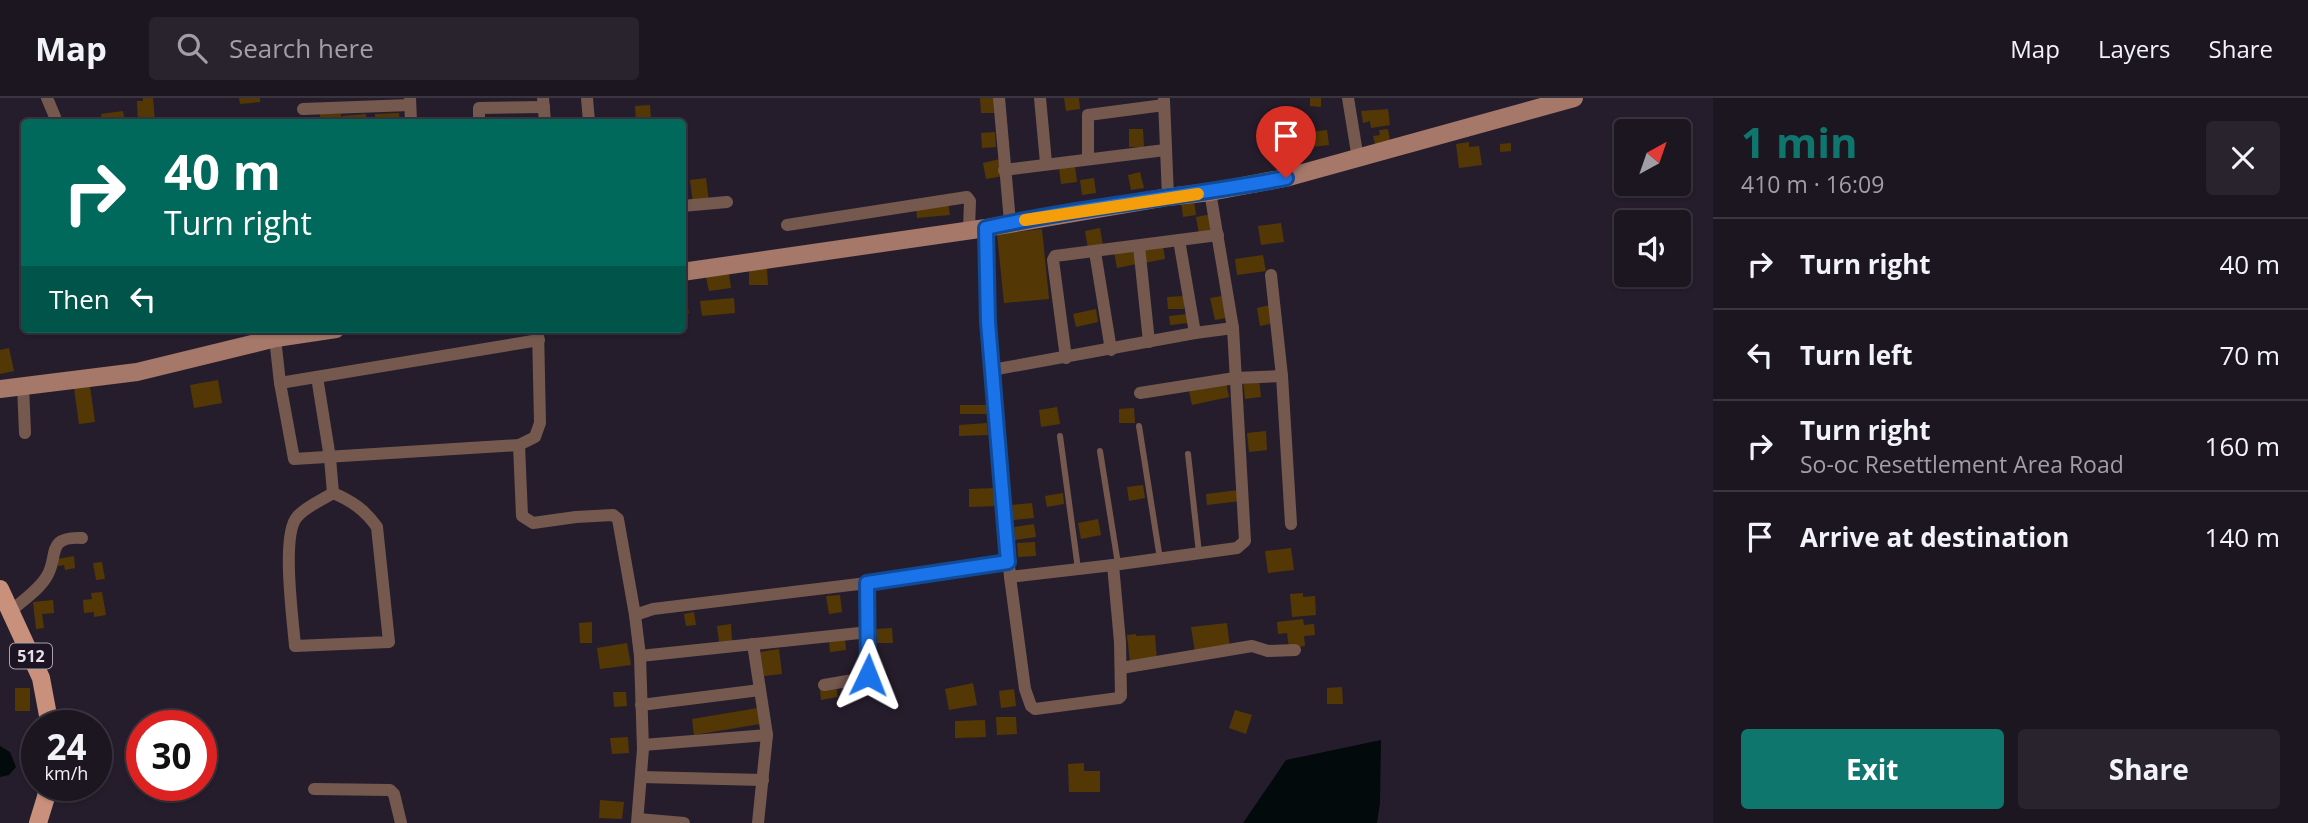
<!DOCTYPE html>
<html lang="en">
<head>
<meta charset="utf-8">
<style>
	body { margin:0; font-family:"Open Sans",sans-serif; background:#29232e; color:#f1f3f6; height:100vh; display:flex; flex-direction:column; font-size:26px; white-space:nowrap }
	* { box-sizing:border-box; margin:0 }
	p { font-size:23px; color:#a09fa5 }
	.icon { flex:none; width:38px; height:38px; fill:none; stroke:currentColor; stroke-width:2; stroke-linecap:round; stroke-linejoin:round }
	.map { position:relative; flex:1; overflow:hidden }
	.sheet { display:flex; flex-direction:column; background:#1c1621; width:595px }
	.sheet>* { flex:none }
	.top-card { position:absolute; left:21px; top:21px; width:665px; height:214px; border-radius:7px; box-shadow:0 2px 5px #0004,0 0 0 2px #3a353f; background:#00695c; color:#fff; overflow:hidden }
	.needle { width:46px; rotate:40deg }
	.tools { position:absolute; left:1614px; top:21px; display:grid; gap:14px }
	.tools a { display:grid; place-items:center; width:77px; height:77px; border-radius:7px; background:#1c1621; box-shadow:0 2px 5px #0004,0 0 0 2px #3a353f; font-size:35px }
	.speed { position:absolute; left:21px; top:612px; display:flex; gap:14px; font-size:35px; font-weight:700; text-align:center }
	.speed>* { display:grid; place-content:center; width:91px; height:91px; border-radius:50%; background:#1c1621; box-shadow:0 2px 5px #0004,0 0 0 2px #3a353f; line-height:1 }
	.speed small { font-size:18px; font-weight:400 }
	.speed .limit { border:10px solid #d22; background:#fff; color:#111 }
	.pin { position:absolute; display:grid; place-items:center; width:60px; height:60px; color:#fff; margin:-72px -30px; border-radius:50% 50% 50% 0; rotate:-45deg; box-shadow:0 0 7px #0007 }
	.pin .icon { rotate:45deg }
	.me { position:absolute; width:77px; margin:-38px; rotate:2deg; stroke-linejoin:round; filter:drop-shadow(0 0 5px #0008) }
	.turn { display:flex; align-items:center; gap:24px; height:147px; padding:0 28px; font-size:32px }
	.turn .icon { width:91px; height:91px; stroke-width:2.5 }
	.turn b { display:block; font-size:49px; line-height:60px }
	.then { display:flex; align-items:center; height:66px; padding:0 28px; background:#0003; gap:14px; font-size:26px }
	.round { display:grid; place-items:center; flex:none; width:74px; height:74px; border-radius:7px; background:#29232e }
	.headline { display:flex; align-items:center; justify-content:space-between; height:119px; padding:0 28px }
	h1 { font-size:42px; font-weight:700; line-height:52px; color:#0f766e }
	.button { display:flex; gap:14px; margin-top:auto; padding:14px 28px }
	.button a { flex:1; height:80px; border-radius:7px; background:#0f766e; color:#fff; font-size:28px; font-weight:700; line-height:80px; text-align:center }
	.button a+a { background:#29232e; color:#f1f3f6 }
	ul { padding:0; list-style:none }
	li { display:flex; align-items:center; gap:21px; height:91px; padding:0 28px; border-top:2px solid #3a353f }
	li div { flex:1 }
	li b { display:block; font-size:26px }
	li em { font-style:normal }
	header { display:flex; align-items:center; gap:42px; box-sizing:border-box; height:98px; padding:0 35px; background:#1c1621; border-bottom:2px solid #3a353f }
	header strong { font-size:33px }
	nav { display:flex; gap:38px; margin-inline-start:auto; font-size:24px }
	.search { width:490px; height:63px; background:#29232e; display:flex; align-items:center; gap:18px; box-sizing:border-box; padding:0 24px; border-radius:7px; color:#a09fa5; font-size:26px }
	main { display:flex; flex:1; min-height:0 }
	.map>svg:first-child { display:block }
	.water { fill:#020a0c }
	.building { fill:#533806 }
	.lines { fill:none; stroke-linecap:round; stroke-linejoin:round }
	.lane { stroke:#75594f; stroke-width:6 }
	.street { stroke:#75594f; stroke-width:12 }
	.secondary { stroke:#a57869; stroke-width:18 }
	.primary { stroke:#c9907c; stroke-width:18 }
	.route-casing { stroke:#114b97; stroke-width:18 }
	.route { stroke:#1a73e8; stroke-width:12 }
	.slow { stroke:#f59e0b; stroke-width:12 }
	.labels { text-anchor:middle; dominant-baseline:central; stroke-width:7; stroke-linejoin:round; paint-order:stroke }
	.shield { fill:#1c1422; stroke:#a9a2ae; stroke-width:2 }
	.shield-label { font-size:16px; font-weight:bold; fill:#e5dfea }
</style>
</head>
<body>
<header>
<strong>Map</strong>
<div class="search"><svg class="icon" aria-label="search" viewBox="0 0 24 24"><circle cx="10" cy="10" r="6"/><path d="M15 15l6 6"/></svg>Search here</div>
<nav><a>Map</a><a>Layers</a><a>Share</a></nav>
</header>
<main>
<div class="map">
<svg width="1713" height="725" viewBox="0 0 1713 725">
	<rect width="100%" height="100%" fill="#261d2c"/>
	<!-- water -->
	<g class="water">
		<path d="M1381,642L1380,705L1377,725H1243L1286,662Z"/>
		<path d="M0,648L10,654L16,669L9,677L0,679Z"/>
	</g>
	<!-- building -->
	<g class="building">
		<path d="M143,0H153L155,24H138L137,3H143Z"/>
		<path d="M239,0H260V4L240,6Z"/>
		<path d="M980,0H994L995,15H981Z"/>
		<path d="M1064,0H1079L1080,11L1066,13Z"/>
		<path d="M1310,0H1321V9L1310,8Z"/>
		<path d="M650,7L651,20L636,22L635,8Z"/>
		<path d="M1388,11L1390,27L1371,30L1370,23L1363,25L1361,13Z"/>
		<path d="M123,13L125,24H102L101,16Z"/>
		<path d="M399,15L400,24H375V16Z"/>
		<rect x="320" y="16" width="21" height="8"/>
		<path d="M366,16V24H343L342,18Z"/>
		<path d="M1129,31H1143L1144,49H1129Z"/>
		<path d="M1388,31L1390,43L1375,46L1373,38L1380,37L1379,32Z"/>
		<path d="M1327,32L1329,47L1312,49L1310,34Z"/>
		<path d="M995,34L996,49L982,50L981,35Z"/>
		<path d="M1469,44V49L1479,48L1482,67L1459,70L1456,46Z"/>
		<path d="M1511,45V53L1500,54V46Z"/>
		<path d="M1000,61L1003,78L986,81L983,65Z"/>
		<path d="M1075,68L1077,84L1061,86L1059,70Z"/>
		<path d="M1140,74L1144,90L1131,92L1128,77Z"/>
		<path d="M706,80L709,104L693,106L690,82Z"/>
		<path d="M1094,80L1096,95L1082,97L1080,82Z"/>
		<path d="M1194,102L1196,117L1183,119L1181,103Z"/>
		<path d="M948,105L950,117L917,120L916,108Z"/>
		<path d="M1212,116L1215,133L1199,136L1196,119Z"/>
		<path d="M1281,125L1284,144L1261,147L1258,128Z"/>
		<path d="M1100,130L1103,148L1088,151L1085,133Z"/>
		<path d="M1042,131L1049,201L1004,205L997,136Z"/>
		<path d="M1163,148L1165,161L1144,165L1142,152Z"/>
		<path d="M1134,150L1137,166L1117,170L1114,154Z"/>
		<path d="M1263,157L1266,173L1237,177L1235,161Z"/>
		<path d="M749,170H767L768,187H749Z"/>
		<path d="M729,176L731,190L709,193L706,179Z"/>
		<path d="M685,196L689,215L682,216V197Z"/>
		<path d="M1184,198V211H1168L1167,199Z"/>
		<path d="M1222,198L1226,220L1215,222L1210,200Z"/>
		<path d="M734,200L735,215L702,218L700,203Z"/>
		<path d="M1270,207L1274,225L1260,228L1257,210Z"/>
		<path d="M1096,211L1098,224L1076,229L1073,216Z"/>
		<path d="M1187,216L1188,225L1170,227L1169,218Z"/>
		<path d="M9,250L14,273L0,276V252Z"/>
		<path d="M1259,281L1261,299L1245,301L1243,282Z"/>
		<path d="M218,282L222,305L194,310L190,287Z"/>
		<path d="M1226,284L1229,299L1192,307L1189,293Z"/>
		<path d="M90,288L95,324L79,326L74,290Z"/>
		<rect x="960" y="307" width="27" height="9"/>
		<path d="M1057,309L1060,326L1041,329L1039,312Z"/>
		<path d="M1134,310L1135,325H1119V311Z"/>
		<path d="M987,325L988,337L959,338V327Z"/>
		<path d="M1266,333L1267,352L1249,354L1247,335Z"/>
		<path d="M1143,387L1145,400L1129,403L1127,389Z"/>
		<path d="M996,390L997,408L969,409V391Z"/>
		<path d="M1239,392L1241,403L1207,407L1206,396Z"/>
		<path d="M1063,395L1064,406L1047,409L1045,398Z"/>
		<path d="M1032,405L1034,420L1013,422L1012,407Z"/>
		<path d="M1098,421L1101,437L1081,441L1078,425Z"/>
		<path d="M1034,426L1036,439L1015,442L1014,429Z"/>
		<path d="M1035,444L1036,458L1018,459L1017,445Z"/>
		<path d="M1291,450L1294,472L1268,475L1265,453Z"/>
		<path d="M74,458L75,470L65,472L64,467L58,468L57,461Z"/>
		<path d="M102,464L105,481L96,482L93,465Z"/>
		<path d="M102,494L106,517L94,519V514L84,515L83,502L92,501L91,495Z"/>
		<path d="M1303,495V499L1315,498L1316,517L1292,519L1290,496Z"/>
		<path d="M840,497L842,514L829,516L826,498Z"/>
		<path d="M53,502L54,515L42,516L44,530L36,531L33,504Z"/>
		<path d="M694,514L696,527L686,528L684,516Z"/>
		<path d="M1303,521L1304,527L1314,526L1315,537L1304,538L1305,548L1289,550L1287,535L1278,536L1277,524Z"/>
		<path d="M592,524V545H580L579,525Z"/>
		<path d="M1227,525L1230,550L1195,554L1191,529Z"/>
		<path d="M731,526L732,543L719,544L717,528Z"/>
		<path d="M892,530L893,545H877L876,531Z"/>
		<path d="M1136,536V538L1155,537L1157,563L1130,565L1127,537Z"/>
		<path d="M845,541L846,552L830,554L829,542Z"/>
		<path d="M627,545L631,567L600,571L597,550Z"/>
		<path d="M779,551L782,576L764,578L760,554Z"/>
		<path d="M973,585L977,607L949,612L945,591Z"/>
		<path d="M836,588L838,599L821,602L820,591Z"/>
		<path d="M1342,589L1343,606H1327V590Z"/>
		<rect x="15" y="590" width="15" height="23"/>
		<path d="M1014,591L1016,608L1001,610L999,593Z"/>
		<path d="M613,594H626L627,608L614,609Z"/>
		<path d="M758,610L760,626L694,637L692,621Z"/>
		<path d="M1235,612L1252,617L1246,636L1229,630Z"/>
		<path d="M996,619H1016L1017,636L997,637Z"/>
		<path d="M985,622L986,639L955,640V623Z"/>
		<path d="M628,639L629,655L612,656L610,640Z"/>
		<path d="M1084,665V673H1100V694H1069L1068,666Z"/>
		<path d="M600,702L624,704L622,721L599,720Z"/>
	</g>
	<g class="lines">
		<!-- lane -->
		<g class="lane">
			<path d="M1139,328L1160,461"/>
			<path d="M1060,338L1078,471"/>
			<path d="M1100,353L1118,466"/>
			<path d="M1188,356L1199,455"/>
		</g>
		<!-- street -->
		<g class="street">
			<path d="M47,0L55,19"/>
			<path d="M410,0L411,24"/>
			<path d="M543,0L545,24"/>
			<path d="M587,0L589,24"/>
			<path d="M999,0L1010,124"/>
			<path d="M1040,0L1046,65"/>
			<path d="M1348,0L1358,61"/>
			<path d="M1164,2L1168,99"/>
			<path d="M303,11L410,7"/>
			<path d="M479,24V10L544,9"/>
			<path d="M1088,61V17L1164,7"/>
			<path d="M1004,72L1165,52"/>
			<path d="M682,108L727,104"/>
			<path d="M787,127L967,99L970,103L969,131"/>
			<path d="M986,130L988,224L1010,479L1113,467L1237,450L1245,443L1233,230L1210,94"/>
			<path d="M1179,142L1195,235"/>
			<path d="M1139,148L1149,244"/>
			<path d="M1095,154L1111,252"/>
			<path d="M1271,177L1282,278L1291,426"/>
			<path d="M274,231L280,285L539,242"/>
			<path d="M1066,260L1053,162L1055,158L1218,137"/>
			<path d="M992,272L1195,235L1233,230"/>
			<path d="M317,279L330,360L333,395"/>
			<path d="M280,285L294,361L519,347L535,339L540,325L538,231"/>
			<path d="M23,288L25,335"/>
			<path d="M1140,295L1235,280L1282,278"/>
			<path d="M519,347L522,418L533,425L576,419L613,417L618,421L635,517"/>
			<path d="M333,395C352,403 365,412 377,429L389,544L295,548C293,522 281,437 297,419C305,409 322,402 333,395Z"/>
			<path d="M1010,479L1025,591L1031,608L1035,611L1119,600L1121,598L1120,544L1113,467"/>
			<path d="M11,513C23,502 39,492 47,478C59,459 45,438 82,440"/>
			<path d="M753,546L767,637L758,725"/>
			<path d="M640,558L869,534"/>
			<path d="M1121,570L1252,548L1268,553L1295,552"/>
			<path d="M824,587L865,580L868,577L869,534L867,485"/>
			<path d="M641,607L760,592"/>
			<path d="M643,647L767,637"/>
			<path d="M641,679L763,682"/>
			<path d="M314,691L390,692L394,696L401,725"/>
			<path d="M638,721L684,725"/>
			<path d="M637,725L643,651L640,558L635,517L653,511L867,485L1008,464"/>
		</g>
		<!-- secondary -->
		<g class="secondary">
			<path d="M682,174L986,130L1168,99L1210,94L1285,80L1574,0"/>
			<path d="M0,291L137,274L276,240L336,231"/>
		</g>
		<!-- primary -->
		<g class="primary">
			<path d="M0,491L41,580L50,628"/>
			<path d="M38,725L46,699L47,688"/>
		</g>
	</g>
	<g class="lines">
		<!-- route casing -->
		<g class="route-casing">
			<path id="route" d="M868,577L867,485L1008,464L988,224L986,130C1085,108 1186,99 1286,80"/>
		</g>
		<!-- route -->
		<use href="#route" class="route"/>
		<!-- slow -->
		<path class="slow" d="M1025,122L1198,96"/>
	</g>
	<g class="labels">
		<!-- shield labels -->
		<rect class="shield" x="10" y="545.5" width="42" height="25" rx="5"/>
		<g class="shield-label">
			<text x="31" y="558">512</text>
		</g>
	</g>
</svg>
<div class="tools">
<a><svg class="needle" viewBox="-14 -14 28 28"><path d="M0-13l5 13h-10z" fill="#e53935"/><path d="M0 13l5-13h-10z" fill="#a09fa5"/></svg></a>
<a><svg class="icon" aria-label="sound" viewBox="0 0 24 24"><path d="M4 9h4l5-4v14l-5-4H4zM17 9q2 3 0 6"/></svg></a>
</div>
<div class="speed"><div>24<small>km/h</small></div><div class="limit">30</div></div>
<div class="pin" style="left:1286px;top:80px;background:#d93025"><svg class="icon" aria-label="arrive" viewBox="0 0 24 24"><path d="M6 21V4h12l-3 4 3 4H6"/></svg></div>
<svg class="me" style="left:868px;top:577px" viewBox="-20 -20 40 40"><path d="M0-17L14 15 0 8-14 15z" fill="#1a73e8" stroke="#fff" stroke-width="4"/></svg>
<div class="top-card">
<div class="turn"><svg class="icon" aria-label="right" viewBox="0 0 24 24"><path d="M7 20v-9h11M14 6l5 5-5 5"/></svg><div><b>40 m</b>Turn right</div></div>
<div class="then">Then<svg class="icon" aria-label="left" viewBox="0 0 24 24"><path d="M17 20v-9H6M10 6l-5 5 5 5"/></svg></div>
</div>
</div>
<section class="sheet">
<div class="headline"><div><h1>1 min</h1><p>410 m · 16:09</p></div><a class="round"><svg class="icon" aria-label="close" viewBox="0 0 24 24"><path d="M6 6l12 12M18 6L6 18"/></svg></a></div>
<ul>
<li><svg class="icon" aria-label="right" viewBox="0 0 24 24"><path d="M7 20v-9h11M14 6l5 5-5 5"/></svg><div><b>Turn right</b></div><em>40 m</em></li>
<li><svg class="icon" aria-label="left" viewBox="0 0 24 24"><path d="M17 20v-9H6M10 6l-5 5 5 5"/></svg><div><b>Turn left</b></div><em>70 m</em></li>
<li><svg class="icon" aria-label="right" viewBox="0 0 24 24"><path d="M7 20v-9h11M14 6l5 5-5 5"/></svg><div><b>Turn right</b><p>So-oc Resettlement Area Road</p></div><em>160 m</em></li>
<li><svg class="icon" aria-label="arrive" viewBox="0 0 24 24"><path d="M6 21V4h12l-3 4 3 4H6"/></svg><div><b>Arrive at destination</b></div><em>140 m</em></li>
</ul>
<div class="button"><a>Exit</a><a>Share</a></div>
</section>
</main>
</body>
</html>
